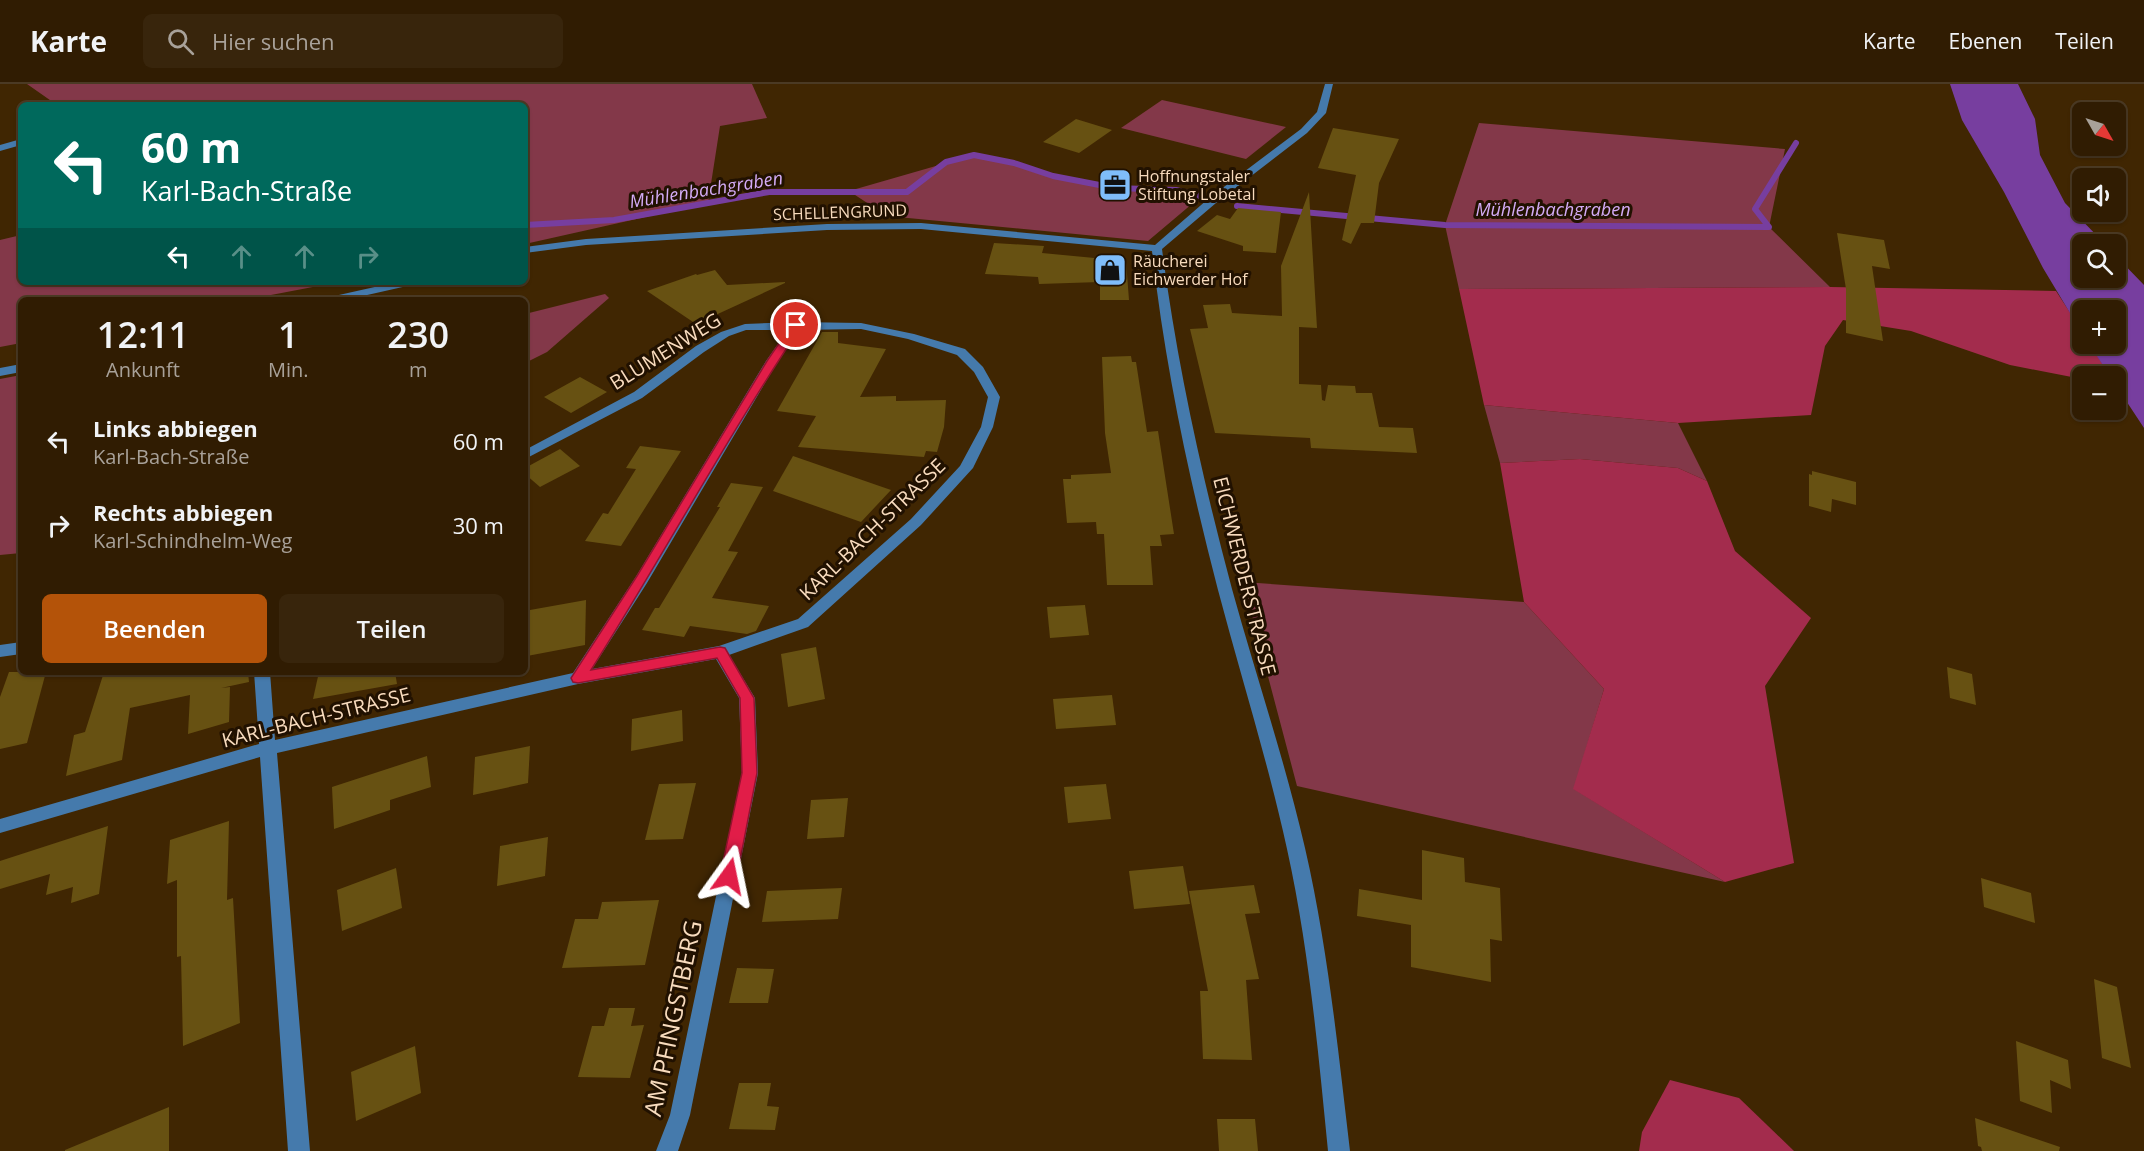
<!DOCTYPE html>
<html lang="de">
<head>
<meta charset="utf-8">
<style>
	body { margin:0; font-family:"Open Sans",sans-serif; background:#38250c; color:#f1f3f6; height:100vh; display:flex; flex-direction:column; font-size:22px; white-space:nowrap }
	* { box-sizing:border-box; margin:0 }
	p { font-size:20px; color:#a8a199 }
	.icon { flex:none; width:33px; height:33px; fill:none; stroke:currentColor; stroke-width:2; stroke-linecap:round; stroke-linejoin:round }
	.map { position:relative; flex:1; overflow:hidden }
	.details { position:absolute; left:18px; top:213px; width:510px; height:378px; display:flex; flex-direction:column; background:#301c02; border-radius:9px; box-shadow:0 2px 4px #0004,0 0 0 2px #4b3a24 }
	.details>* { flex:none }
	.hud { position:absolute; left:18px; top:18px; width:510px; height:183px; border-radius:9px; box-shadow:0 2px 4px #0004,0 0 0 2px #4b3a24; background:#00695c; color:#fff; overflow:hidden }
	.needle { width:39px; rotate:129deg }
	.fabs { position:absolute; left:2072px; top:18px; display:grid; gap:12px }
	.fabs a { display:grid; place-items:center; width:54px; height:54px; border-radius:9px; background:#301c02; box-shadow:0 2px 4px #0004,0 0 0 2px #4b3a24; font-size:30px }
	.pin { position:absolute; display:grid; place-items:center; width:51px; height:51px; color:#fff; margin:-26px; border:3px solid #fff; border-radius:50%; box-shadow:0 2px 6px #0007 }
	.me { position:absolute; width:66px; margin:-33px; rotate:12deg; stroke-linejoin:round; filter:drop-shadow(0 0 4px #0008) }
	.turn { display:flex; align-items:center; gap:21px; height:126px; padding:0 24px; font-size:27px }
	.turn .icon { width:78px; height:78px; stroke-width:2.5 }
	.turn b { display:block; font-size:42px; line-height:51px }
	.lanes { display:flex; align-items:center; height:57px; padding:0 24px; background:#0003; justify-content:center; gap:30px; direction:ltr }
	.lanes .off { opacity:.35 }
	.eta { display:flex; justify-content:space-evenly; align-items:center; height:102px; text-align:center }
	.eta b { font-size:36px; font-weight:600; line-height:42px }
	.primary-button { display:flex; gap:12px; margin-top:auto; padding:12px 24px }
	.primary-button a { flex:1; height:69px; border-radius:9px; background:#b45309; color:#fff; font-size:24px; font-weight:600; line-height:69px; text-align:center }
	.primary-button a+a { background:#38250c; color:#f1f3f6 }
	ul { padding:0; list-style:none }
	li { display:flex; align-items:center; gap:18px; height:84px; padding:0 24px }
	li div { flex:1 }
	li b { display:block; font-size:22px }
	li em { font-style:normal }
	header { display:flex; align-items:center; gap:36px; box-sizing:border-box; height:84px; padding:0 30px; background:#301c02; border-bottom:2px solid #4b3a24 }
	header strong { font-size:28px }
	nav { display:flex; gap:33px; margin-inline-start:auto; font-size:21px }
	.search { width:420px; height:54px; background:#38250c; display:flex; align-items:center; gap:15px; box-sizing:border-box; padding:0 21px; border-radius:9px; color:#a8a199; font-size:22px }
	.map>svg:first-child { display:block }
	.green { fill:#833849 }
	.forest { fill:#a32c4d }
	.water { fill:#773e9f }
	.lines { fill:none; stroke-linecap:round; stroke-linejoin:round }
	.stream { stroke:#773e9f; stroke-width:6 }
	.building { fill:#675112 }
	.minor { fill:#457aac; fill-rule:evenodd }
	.route { fill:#e11d48; stroke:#92132f; stroke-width:1.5 }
	.labels { text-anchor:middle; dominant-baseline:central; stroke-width:6; stroke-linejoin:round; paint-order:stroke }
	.far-poi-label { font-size:16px; fill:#f8dbbd; stroke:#211100; text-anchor:start }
	.far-street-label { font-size:16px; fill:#f8dbbd; stroke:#211100 }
	.far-water-label { font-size:18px; font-style:italic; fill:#d3abf5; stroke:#211100 }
	.street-label { font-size:20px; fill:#f8dbbd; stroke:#211100 }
	.near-street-label { font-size:24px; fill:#f8dbbd; stroke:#211100 }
</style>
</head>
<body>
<header>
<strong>Karte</strong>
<div class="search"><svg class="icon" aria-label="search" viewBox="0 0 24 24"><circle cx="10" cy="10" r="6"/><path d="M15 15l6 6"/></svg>Hier suchen</div>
<nav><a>Karte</a><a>Ebenen</a><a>Teilen</a></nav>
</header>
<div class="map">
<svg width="2144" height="1067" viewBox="0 0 2144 1067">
	<rect width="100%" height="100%" fill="#402602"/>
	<!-- green -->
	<g class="green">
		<path d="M27,0H752L767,34L720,42L708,119L525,160V21H57Z"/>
		<path d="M1162,16L1286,43L1246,75L1121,44Z"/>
		<path d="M1479,39L1785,65L1769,143L1830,203L1459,205L1445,141Z"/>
		<path d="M974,71L1014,79L1053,92L1115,104L1176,106L1199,114L1148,157L887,132L849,107Z"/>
		<path d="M21,151V198H339L245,216H21V259L0,263V156Z"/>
		<path d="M605,210L609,214L547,268L525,279V230Z"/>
		<path d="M21,291V469L0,471V295Z"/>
		<path d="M1484,321L1678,339L1707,397L1678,384L1580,375L1500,379Z"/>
		<path d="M1243,498L1524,518L1604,605L1574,705L1725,798L1297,702Z"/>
	</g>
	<!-- forest -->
	<g class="forest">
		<path d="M1830,203L2056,207L2082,247V260H2090L2110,292H2082V295L2010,281L1911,247L1843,236L1825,262L1811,331L1678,339L1484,321L1459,205Z"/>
		<path d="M1580,375L1678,384L1707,397L1735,467L1811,534L1765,602L1794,779L1725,798L1573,705L1604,605L1524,518L1500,379Z"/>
		<path d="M1670,996L1739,1014L1794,1067H1639L1642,1048Z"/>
	</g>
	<!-- water -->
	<path class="water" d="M1950,0H2018L2035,35L2040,71L2065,119L2105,160H2082V194H2115V171L2144,201V344L2115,300V292H2110L2089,260H2115V226H2082V249L2043,184L2004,108L1962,36Z"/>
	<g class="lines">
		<!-- stream -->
		<g class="stream">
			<path d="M1237,122L1445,141L1769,143L1755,125L1796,59"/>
			<path d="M525,141L614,136L769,108H907L946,78L974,71L1014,79L1053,92L1115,104L1176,106L1199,112"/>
		</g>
	</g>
	<!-- building -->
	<g class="building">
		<path d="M1076,35L1112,46L1079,69L1043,58Z"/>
		<path d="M1333,44L1399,55L1379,99L1374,139H1361L1351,160L1342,156L1356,91L1318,84Z"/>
		<path d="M1309,108L1317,244L1299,243V300L1321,301L1322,316L1325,317L1328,301L1355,302L1356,309H1372L1379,343L1413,344L1417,369L1311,364L1310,354L1215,349L1190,245L1208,244L1203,221L1230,220L1232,229L1282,232L1281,182Z"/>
		<path d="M1238,124L1281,128L1276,169L1243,167V162L1197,147L1217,131L1230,135Z"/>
		<path d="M1837,149L1884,156L1890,185L1872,182L1883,257L1846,249V205Z"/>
		<path d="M994,159L1044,162L1042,169L1126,177L1129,216H1100V198L1039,200L1038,193L985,190Z"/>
		<path d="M715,186L727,201L785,198V199L696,240L647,207L696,190L697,191Z"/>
		<path d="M822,248H838V259L886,265L860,313L896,312V317L946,316L944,343L937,368L926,367L924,373L798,363L816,332L777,327Z"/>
		<path d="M1131,272L1132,278H1136L1147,348L1158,347L1174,450L1160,451L1162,462H1150L1153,501H1107L1104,450H1097L1096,438L1067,439L1063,395H1071V391L1111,389L1105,349L1102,273Z"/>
		<path d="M580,293L607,308L571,329L544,313Z"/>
		<path d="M640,362L681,367L621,462L585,457L603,429L608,430L636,385L626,384Z"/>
		<path d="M560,365L580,382L540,403L525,390V384Z"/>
		<path d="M793,372L891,406L861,438L773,407Z"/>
		<path d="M1812,387L1856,398V421L1832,415L1831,428L1809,422V390L1812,391Z"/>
		<path d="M731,399L763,403L728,467L738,468L712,514L769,522L756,547L747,550L690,542L684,553L642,546L655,524H659L720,423H717Z"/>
		<path d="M586,516L585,561L527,572L530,526Z"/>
		<path d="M1085,521L1089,551L1050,554L1047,523Z"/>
		<path d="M816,563L825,615L788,623L781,570Z"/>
		<path d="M1947,583L1972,590L1976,621L1950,614Z"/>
		<path d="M9,588H46L27,659L0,665V613Z"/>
		<path d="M104,588H248L249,598L221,604L230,603L229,638L188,650L190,611L130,624L122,676L66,692L74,651L85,648Z"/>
		<path d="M319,588H395L397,600L313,615Z"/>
		<path d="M1112,611L1116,641L1056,645L1053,615Z"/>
		<path d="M682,626L683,657L631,667L632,635Z"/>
		<path d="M530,662L528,699L473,711L475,673Z"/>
		<path d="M427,672L431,703L390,716V726L334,745L332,703Z"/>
		<path d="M696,699L683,755L645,756L659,700Z"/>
		<path d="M1106,700L1111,735L1068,739L1064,703Z"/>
		<path d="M848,714L844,753L807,755L811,716Z"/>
		<path d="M229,737L227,816L233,814L240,939L183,962L181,872L177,873V796L167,800L170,756Z"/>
		<path d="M108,742L99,810L71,819L73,803L46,811L50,790L0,805V777Z"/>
		<path d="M548,753L545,792L497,802L500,762Z"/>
		<path d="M1422,766L1464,774L1465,798L1500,804L1502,857L1490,855L1491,898L1411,883V841L1357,832L1359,805L1422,816Z"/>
		<path d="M1183,782L1190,820L1134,825L1129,787Z"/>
		<path d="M396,784L402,824L342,847L337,806Z"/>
		<path d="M1981,794L2031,809L2035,839L1984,823Z"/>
		<path d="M1254,801L1260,829L1245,830L1259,895L1246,896L1252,976L1203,975L1200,907H1208L1189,807Z"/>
		<path d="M842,804L838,835L762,838L767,807Z"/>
		<path d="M659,816L645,881L562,884L575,835H598L602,818Z"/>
		<path d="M737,884L774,885L768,919H729Z"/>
		<path d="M2094,895L2117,903L2131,984L2102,974Z"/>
		<path d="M609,924H635L631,942L644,941L630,994L578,993L592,942H604Z"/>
		<path d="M2016,957L2068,976L2071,1005L2050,996L2052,1029L2020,1017Z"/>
		<path d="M415,962L421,1009L356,1037L351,988Z"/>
		<path d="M739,999H771L767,1022L779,1023L775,1046L729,1045Z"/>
		<path d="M169,1023V1067H65V1066Z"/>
		<path d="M1975,1034L2060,1063L2059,1067H1982L1981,1063L1978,1062Z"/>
		<path d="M1217,1035H1255L1258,1067H1219Z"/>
	</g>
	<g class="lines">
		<!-- minor -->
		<g class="minor">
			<path d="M1325,0H1333L1326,29L1307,49L1216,119L1162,165C1177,280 1202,393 1232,505C1256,592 1285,677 1305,764C1328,864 1338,966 1350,1067H1328C1318,966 1309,865 1287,765C1268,678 1241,593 1218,506C1189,395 1165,282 1152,167L921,145L827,146L586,161L525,169V163L586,155L827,140L921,139L1155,161L1208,115L1301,45L1317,28Z"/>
			<path d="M21,55V61L0,67V61Z"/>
			<path d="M397,198H418L416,200L345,216H324L330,213Z"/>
			<path d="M797,238L861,239L914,250L965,265L983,283L1000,313L993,343L973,384L921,441L808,543L729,571L755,614L758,689L690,1031L678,1067H656L670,1031L742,689L739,614L716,575L578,600L277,669L310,1067H288L260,673L0,749V735L259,660L254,588H270L275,656L573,589L637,491L766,277L788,246H746L729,252L704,268L642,314L525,375V366L634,308L696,262L721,248L745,240ZM861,245L908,255L957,271L974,288L988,313L981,343L960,382L911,435L798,535L719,562L592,585L647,499L778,277L799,246Z"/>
			<path d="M21,280V288L0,292V284Z"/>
			<path d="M21,558V570L0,573V561Z"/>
		</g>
	</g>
	<!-- route -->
	<path class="route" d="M796,238L802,241C727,353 663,472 591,586L720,563L725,564L754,614L757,689L737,792L734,797L729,799L723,797L720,792L742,689L740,614L717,574L578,599L573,598L571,594L637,492L767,277L793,239Z"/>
	<!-- icons -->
	<defs>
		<g id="office-square" transform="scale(1.725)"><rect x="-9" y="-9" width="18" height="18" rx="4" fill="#7fbdfa" stroke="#211100"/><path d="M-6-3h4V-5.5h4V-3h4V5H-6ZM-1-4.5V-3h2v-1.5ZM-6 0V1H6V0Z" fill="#111"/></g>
		<g id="shop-square" transform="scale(1.725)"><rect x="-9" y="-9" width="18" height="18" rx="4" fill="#7fbdfa" stroke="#211100"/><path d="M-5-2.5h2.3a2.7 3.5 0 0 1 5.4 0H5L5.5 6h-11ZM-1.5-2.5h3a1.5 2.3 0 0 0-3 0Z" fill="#111"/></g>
	</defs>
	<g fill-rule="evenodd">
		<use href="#office-square" x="1115" y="101"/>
		<use href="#shop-square" x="1110" y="186"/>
	</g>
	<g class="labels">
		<!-- far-poi labels -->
		<g class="far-poi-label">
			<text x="1138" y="92">Hoffnungstaler<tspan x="1138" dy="18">Stiftung Lobetal</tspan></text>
			<text x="1133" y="177">Räucherei<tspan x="1133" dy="18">Eichwerder Hof</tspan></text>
		</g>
		<!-- far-street labels -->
		<g class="far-street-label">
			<text transform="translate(840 128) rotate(-2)">SCHELLENGRUND</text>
		</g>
		<!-- far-water labels -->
		<g class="far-water-label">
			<text transform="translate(706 105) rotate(-9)">Mühlenbachgraben</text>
			<text x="1553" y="125">Mühlenbachgraben</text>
		</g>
		<!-- street labels -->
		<g class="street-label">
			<text transform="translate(665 267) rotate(-32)">BLUMENWEG</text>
			<text transform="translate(872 445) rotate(-44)">KARL-BACH-STRASSE</text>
			<text transform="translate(1245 492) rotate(76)">EICHWERDERSTRASSE</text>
			<text transform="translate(316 633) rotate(-14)">KARL-BACH-STRASSE</text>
		</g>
		<!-- near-street labels -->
		<g class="near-street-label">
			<text transform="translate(672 934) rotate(-78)">AM PFINGSTBERG</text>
		</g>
	</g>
</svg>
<div class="fabs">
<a><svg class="needle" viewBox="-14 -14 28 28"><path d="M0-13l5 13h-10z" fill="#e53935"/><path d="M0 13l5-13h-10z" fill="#a8a199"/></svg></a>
<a><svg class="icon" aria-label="sound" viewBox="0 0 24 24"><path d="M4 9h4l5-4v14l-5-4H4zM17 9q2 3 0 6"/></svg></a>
<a><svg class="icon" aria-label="search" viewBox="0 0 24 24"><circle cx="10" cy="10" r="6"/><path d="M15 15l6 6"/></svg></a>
<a>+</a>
<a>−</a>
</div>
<div class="pin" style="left:796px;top:241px;background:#d93025"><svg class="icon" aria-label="arrive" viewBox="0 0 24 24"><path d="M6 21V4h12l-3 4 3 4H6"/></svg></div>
<svg class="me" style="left:729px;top:792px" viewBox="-20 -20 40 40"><path d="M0-17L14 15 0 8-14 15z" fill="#e11d48" stroke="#fff" stroke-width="4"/></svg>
<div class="hud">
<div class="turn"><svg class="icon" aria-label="left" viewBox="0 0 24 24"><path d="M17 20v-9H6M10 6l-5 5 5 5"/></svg><div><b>60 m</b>Karl-Bach-Straße</div></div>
<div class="lanes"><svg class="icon" aria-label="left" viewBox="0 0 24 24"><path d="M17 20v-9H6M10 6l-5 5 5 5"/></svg><svg class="icon off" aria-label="ahead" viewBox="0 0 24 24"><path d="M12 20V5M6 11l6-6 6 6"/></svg><svg class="icon off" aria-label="ahead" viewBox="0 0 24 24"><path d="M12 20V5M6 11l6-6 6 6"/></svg><svg class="icon off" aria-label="right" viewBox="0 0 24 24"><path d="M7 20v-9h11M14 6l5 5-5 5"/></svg></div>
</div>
<section class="details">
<div class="eta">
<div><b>12:11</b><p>Ankunft</p></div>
<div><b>1</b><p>Min.</p></div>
<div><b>230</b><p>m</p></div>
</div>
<ul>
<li><svg class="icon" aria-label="left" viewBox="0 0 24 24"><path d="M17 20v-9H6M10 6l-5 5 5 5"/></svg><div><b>Links abbiegen</b><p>Karl-Bach-Straße</p></div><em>60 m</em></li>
<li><svg class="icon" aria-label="right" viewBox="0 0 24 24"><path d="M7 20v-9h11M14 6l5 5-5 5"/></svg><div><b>Rechts abbiegen</b><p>Karl-Schindhelm-Weg</p></div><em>30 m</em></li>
</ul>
<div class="primary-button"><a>Beenden</a><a>Teilen</a></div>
</section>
</div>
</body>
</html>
